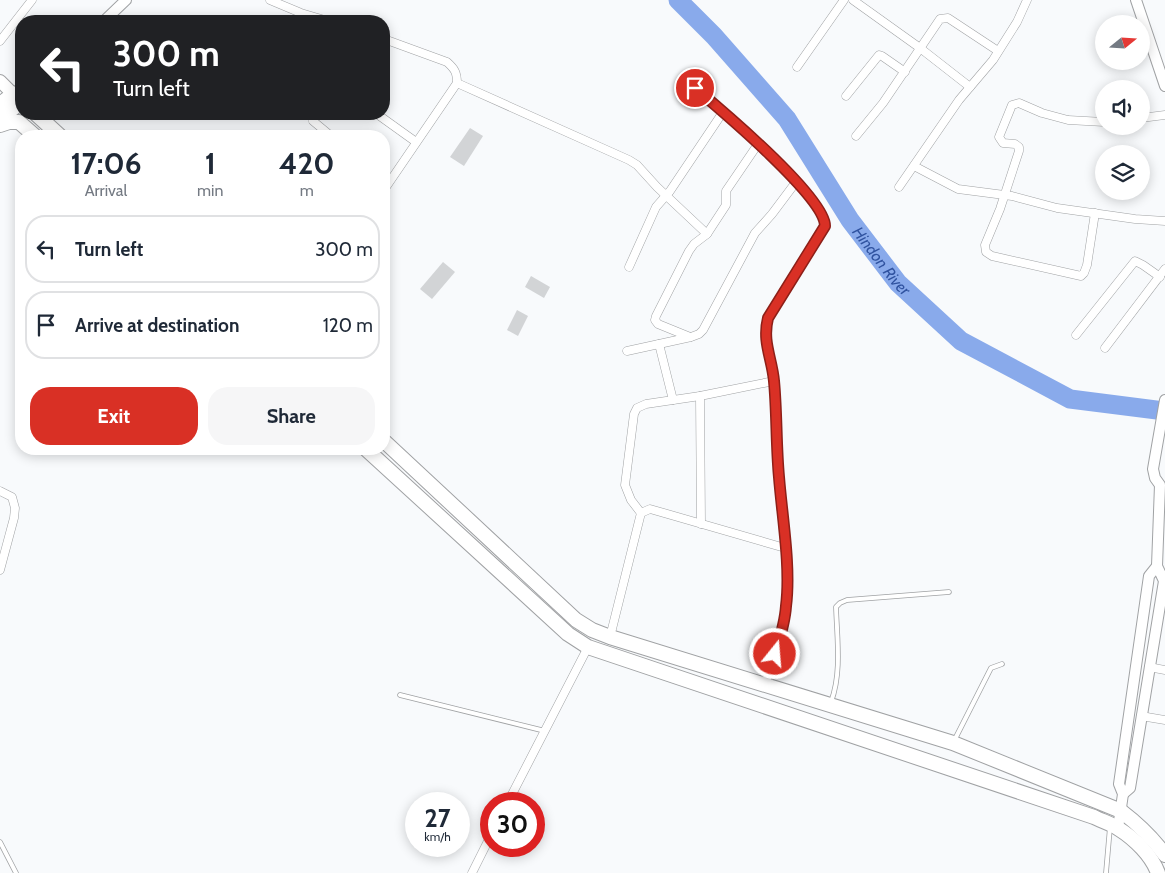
<!DOCTYPE html>
<html lang="en">
<head>
<meta charset="utf-8">
<style>
	body { margin:0; font-family:Cabin,sans-serif; background:#f6f6f7; color:#1f2937; height:100vh; display:flex; flex-direction:column; font-size:19px; white-space:nowrap }
	* { box-sizing:border-box; margin:0 }
	p { font-size:16px; color:#747a83 }
	.icon { flex:none; width:28px; height:28px; fill:none; stroke:currentColor; stroke-width:2; stroke-linecap:round; stroke-linejoin:round }
	.map { position:relative; flex:1; overflow:hidden }
	.details { position:absolute; left:15px; top:130px; width:375px; height:325px; display:flex; flex-direction:column; background:#fff; border-radius:20px; box-shadow:0 2px 12px #0003 }
	.details>* { flex:none }
	.top-card { position:absolute; left:15px; top:15px; width:375px; height:105px; border-radius:20px; box-shadow:0 2px 12px #0003; background:#202124; color:#fff; overflow:hidden }
	.needle { width:32px; rotate:72deg }
	.fabs { position:absolute; left:1095px; top:15px; display:grid; gap:10px }
	.fabs a { display:grid; place-items:center; width:55px; height:55px; border-radius:50%; background:#fff; box-shadow:0 2px 12px #0003; font-size:25px }
	.speed { position:absolute; left:405px; top:792px; display:flex; gap:10px; font-size:25px; font-weight:700; text-align:center }
	.speed>* { display:grid; place-content:center; width:65px; height:65px; border-radius:50%; background:#fff; box-shadow:0 2px 12px #0003; line-height:1 }
	.speed small { font-size:12px; font-weight:400 }
	.speed .limit { border:8px solid #d22; background:#fff; color:#111 }
	.pin { position:absolute; display:grid; place-items:center; width:42px; height:42px; color:#fff; margin:-21px; border:2px solid #fff; border-radius:50%; box-shadow:0 1px 5px #0007 }
	.me { position:absolute; width:55px; margin:-28px; rotate:17deg; stroke-linejoin:round; filter:drop-shadow(0 0 4px #0008) }
	.turn { display:flex; align-items:center; gap:18px; height:105px; padding:0 15px; font-size:22px }
	.turn .icon { width:65px; height:65px; stroke-width:2.5 }
	.turn b { display:block; font-size:35px; line-height:42px }
	.eta { display:flex; justify-content:space-evenly; align-items:center; height:85px; text-align:center }
	.eta b { font-size:30px; font-weight:700; line-height:35px }
	.action { display:flex; gap:10px; margin-top:auto; padding:10px 15px }
	.action a { flex:1; height:58px; border-radius:20px; background:#d93025; color:#fff; font-size:20px; font-weight:700; line-height:58px; text-align:center }
	.action a+a { background:#f6f6f7; color:#1f2937 }
	ul { padding:0; list-style:none }
	li { display:flex; align-items:center; gap:15px; height:68px; margin:0 10px 8px; padding:0 5px; border:2px solid #e0e1e3; border-radius:20px }
	li div { flex:1 }
	li b { display:block; font-size:19px }
	li em { font-style:normal }
	.map>svg:first-child { display:block }
	.lines { fill:none; stroke-linecap:round; stroke-linejoin:round }
	.river { stroke:#89aaeb; stroke-width:19 }
	.building { fill:#d2d4d6 }
	.service-casing { stroke:#a0a2a4; stroke-width:5.5 }
	.minor-casing { stroke:#a0a2a4; stroke-width:9 }
	.tertiary-casing { stroke:#a0a2a4; stroke-width:12 }
	.primary-casing { stroke:#a0a2a4; stroke-width:14 }
	.trunk-casing { stroke:#a0a2a4; stroke-width:16 }
	.service { stroke:#fff; stroke-width:4 }
	.minor { stroke:#fff; stroke-width:8 }
	.tertiary { stroke:#fff; stroke-width:10 }
	.primary { stroke:#fff; stroke-width:12 }
	.trunk { stroke:#fff; stroke-width:14 }
	.route-casing { stroke:#8d1f18; stroke-width:12 }
	.route { stroke:#d93025; stroke-width:9 }
	.labels { text-anchor:middle; dominant-baseline:central; stroke-width:5; stroke-linejoin:round; paint-order:stroke }
	.water-label { font-size:16px; font-style:italic; fill:#3053a0; stroke:#fff }
</style>
</head>
<body>
<div class="map">
<svg width="1165" height="873" viewBox="0 0 1165 873">
	<rect width="100%" height="100%" fill="#f8fafc"/>
	<g class="lines">
		<!-- river -->
		<path class="river" id="s1" d="M678,0L714,36L787,119L850,220L898,283L961,341L1070,399L1165,411"/>
	</g>
	<!-- building -->
	<g class="building">
		<path d="M470,128L483,136L464,166L450,157Z"/>
		<path d="M443,262L455,272L432,299L420,289Z"/>
		<path d="M531,276L550,287L544,298L525,287Z"/>
		<path d="M517,310L528,316L518,336L507,330Z"/>
	</g>
	<g class="lines">
		<!-- service casing -->
		<g class="service-casing">
			<g id="service">
				<path d="M400,695L545,731"/>
				<path d="M831,702C842,673 837,638 836,607L840,603L847,600L949,592"/>
				<path d="M954,741L991,668L1002,664"/>
				<path d="M0,842L16,873"/>
				<path d="M1106,873L1110,827"/>
			</g>
		</g>
		<!-- minor casing -->
		<g class="minor-casing">
			<g id="minor">
				<path d="M270,0L301,13L328,21"/>
				<path d="M853,0L920,48L970,87"/>
				<path d="M384,39L447,62C455,69 457,73 457,83L384,190"/>
				<path d="M0,41L32,0"/>
				<path d="M797,67L844,0"/>
				<path d="M685,79C711,101 825,197 825,226L768,318C761,343 773,363 775,388C776,427 778,467 781,506C784,538 789,571 787,604C785,632 774,658 765,684"/>
				<path d="M457,83L629,160L637,165L657,187L707,234"/>
				<path d="M846,96L879,55L882,56L905,72"/>
				<path d="M377,114L416,142"/>
				<path d="M1141,118L1165,115"/>
				<path d="M313,121L331,136"/>
				<path d="M856,136L883,103L940,19L948,18L998,51"/>
				<path d="M914,166L958,189L1012,196L1057,208L1135,219L1165,221"/>
				<path d="M899,187L959,100L993,60L1017,22L1027,0"/>
				<path d="M1095,213L1087,265L1084,273L1081,276L992,256L986,252L985,245L1000,209L1019,151V147L1015,144L1003,143L999,137L1012,105L1019,103L1042,113L1068,120L1104,122"/>
				<path d="M629,267L656,207L670,191L723,112"/>
				<path d="M1076,335L1135,261L1143,265L1160,277"/>
				<path d="M690,337L658,324L655,320L656,316L689,251L694,244L707,234L726,205V191L758,144"/>
				<path d="M659,344L673,400"/>
				<path d="M1105,348L1165,269"/>
				<path d="M627,351L691,337L699,334L703,330L755,233L772,214L796,182"/>
				<path d="M700,396L701,524"/>
				<path d="M0,491L12,497L15,508L14,518L0,570"/>
				<path d="M641,513L631,500L625,485L634,414L637,408L646,404L700,396L774,381"/>
				<path d="M610,637L641,513L650,509L785,548"/>
				<path d="M1149,667L1165,670"/>
				<path d="M1141,716L1165,720"/>
				<path d="M507,804L588,647"/>
				<path d="M472,873L491,835"/>
			</g>
		</g>
		<!-- tertiary casing -->
		<g class="tertiary-casing">
			<g id="tertiary">
				<path d="M1136,0L1165,86"/>
				<path d="M104,21L126,0"/>
				<path d="M13,94L21,88"/>
				<path d="M1123,794L1130,788L1164,581L1157,566L1160,485L1155,478L1153,469L1165,400"/>
				<path d="M1118,828L1123,794L1119,784L1149,576L1157,566"/>
			</g>
		</g>
		<!-- primary casing -->
		<g class="primary-casing">
			<path id="primary" d="M0,81L13,94"/>
		</g>
		<!-- trunk casing -->
		<g class="trunk-casing">
			<g id="trunk">
				<path d="M0,104L13,94L21,100"/>
				<path d="M36,114L60,136"/>
				<path d="M0,119L21,102"/>
				<path d="M0,125L9,122H19L35,136"/>
				<path d="M384,441L576,620L592,630L610,637L953,743L1121,811C1138,824 1152,837 1165,855"/>
				<path d="M366,449L568,634L588,647L1094,817C1102,821 1112,824 1119,829C1135,839 1152,856 1158,873"/>
			</g>
		</g>
		<!-- service -->
		<use href="#service" class="service"/>
		<!-- minor -->
		<use href="#minor" class="minor"/>
		<!-- tertiary -->
		<use href="#tertiary" class="tertiary"/>
		<!-- primary -->
		<use href="#primary" class="primary"/>
		<!-- trunk -->
		<use href="#trunk" class="trunk"/>
	</g>
	<g class="lines">
		<!-- route casing -->
		<g class="route-casing">
			<path id="route" d="M695,88C720,109 825,197 825,226L768,318C762,342 772,358 774,381C777,413 776,445 779,477C782,516 791,567 786,606C785,623 780,638 775,654"/>
		</g>
		<!-- route -->
		<use href="#route" class="route"/>
	</g>
	<g class="labels">
		<!-- water labels -->
		<g class="water-label">
			<text stroke="none"><textPath href="#s1" startOffset="332">Hindon River</textPath></text>
		</g>
	</g>
</svg>
<div class="fabs">
<a><svg class="needle" viewBox="-14 -14 28 28"><path d="M0-13l5 13h-10z" fill="#e53935"/><path d="M0 13l5-13h-10z" fill="#747a83"/></svg></a>
<a><svg class="icon" aria-label="sound" viewBox="0 0 24 24"><path d="M4 9h4l5-4v14l-5-4H4zM17 9q2 3 0 6"/></svg></a>
<a><svg class="icon" aria-label="layers" viewBox="0 0 24 24"><path d="M12 4l9 5-9 5-9-5zM3 14l9 5 9-5"/></svg></a>
</div>
<div class="speed"><div>27<small>km/h</small></div><div class="limit">30</div></div>
<div class="pin" style="left:695px;top:88px;background:#d93025"><svg class="icon" aria-label="arrive" viewBox="0 0 24 24"><path d="M6 21V4h12l-3 4 3 4H6"/></svg></div>
<svg class="me" style="left:775px;top:654px" viewBox="-20 -20 40 40"><circle r="17" fill="#d93025" stroke="#fff" stroke-width="3"/><path d="M0-11L8 9 0 5-8 9z" fill="#fff"/></svg>
<div class="top-card">
<div class="turn"><svg class="icon" aria-label="left" viewBox="0 0 24 24"><path d="M17 20v-9H6M10 6l-5 5 5 5"/></svg><div><b>300 m</b>Turn left</div></div>
</div>
<section class="details">
<div class="eta">
<div><b>17:06</b><p>Arrival</p></div>
<div><b>1</b><p>min</p></div>
<div><b>420</b><p>m</p></div>
</div>
<ul>
<li><svg class="icon" aria-label="left" viewBox="0 0 24 24"><path d="M17 20v-9H6M10 6l-5 5 5 5"/></svg><div><b>Turn left</b></div><em>300 m</em></li>
<li><svg class="icon" aria-label="arrive" viewBox="0 0 24 24"><path d="M6 21V4h12l-3 4 3 4H6"/></svg><div><b>Arrive at destination</b></div><em>120 m</em></li>
</ul>
<div class="action"><a>Exit</a><a>Share</a></div>
</section>
</div>
</body>
</html>
